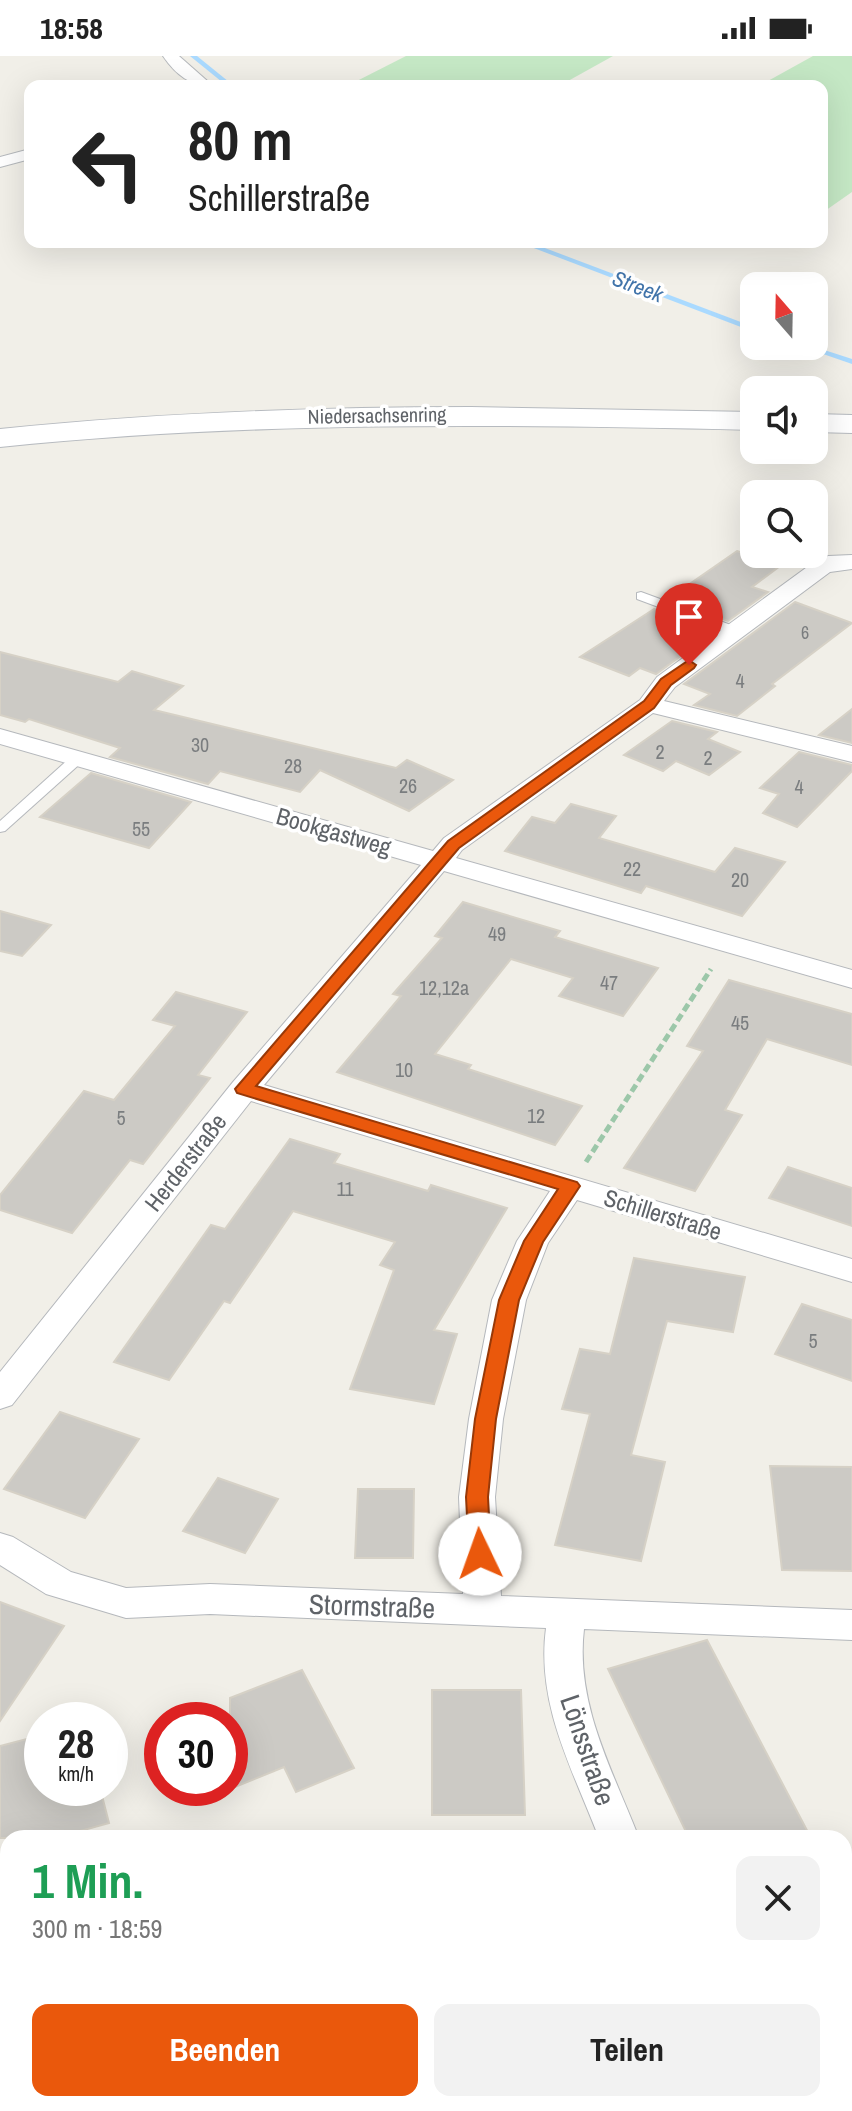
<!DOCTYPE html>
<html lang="de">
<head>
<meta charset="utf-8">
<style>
	body { margin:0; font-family:"Archivo Narrow",sans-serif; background:#f2f2f2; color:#222; height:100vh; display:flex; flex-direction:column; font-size:30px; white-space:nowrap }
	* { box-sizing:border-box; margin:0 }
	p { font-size:26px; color:#767676 }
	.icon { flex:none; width:44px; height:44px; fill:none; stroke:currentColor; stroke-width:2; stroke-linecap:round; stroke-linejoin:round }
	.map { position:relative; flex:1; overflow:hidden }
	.details { position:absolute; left:0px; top:1774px; width:852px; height:282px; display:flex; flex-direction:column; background:#fff; border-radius:24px 24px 0 0; box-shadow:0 8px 32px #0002 }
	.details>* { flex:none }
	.banner { position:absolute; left:24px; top:24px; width:804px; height:168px; border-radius:16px; box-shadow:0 8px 32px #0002; background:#fff; color:#222; overflow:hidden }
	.needle { width:52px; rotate:340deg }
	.fabs { position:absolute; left:740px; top:216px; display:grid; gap:16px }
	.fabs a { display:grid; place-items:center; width:88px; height:88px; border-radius:16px; background:#fff; box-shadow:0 8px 32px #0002; font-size:40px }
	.speed { position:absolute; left:24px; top:1646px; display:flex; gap:16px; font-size:40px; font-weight:700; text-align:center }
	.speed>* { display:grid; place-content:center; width:104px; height:104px; border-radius:50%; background:#fff; box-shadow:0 8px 32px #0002; line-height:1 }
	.speed small { font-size:20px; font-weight:400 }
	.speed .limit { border:12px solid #d22; background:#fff; color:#111 }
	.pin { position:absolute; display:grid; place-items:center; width:68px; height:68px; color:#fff; margin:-82px -34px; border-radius:50% 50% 50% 0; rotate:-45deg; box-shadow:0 0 8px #0007 }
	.pin .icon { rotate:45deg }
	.me { position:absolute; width:88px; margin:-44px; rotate:357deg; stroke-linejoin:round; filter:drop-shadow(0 0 6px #0008) }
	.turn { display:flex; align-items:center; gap:28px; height:168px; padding:0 32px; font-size:36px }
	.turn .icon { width:104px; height:104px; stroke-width:2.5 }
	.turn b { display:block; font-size:56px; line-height:68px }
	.round { display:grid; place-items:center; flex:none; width:84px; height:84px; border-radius:16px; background:#f2f2f2 }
	.summary { display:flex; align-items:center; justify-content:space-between; height:136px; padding:0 32px }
	h1 { font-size:48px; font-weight:800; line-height:60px; color:#1e9e55 }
	.primary-button { display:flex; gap:16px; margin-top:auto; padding:16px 32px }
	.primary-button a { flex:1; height:92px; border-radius:16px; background:#ea580c; color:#fff; font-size:32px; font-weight:800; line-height:92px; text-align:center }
	.primary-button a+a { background:#f2f2f2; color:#222 }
	.status { display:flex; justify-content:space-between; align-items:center; height:56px; padding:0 40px; background:#fff; direction:ltr }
	.status svg { height:22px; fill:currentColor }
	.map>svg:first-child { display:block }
	.green { fill:#c5e8c5 }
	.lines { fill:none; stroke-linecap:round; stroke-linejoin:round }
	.stream { fill:#aadaff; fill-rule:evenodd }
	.building { fill:#cccac5; stroke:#d6d1c6; stroke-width:2 }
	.lane-casing { stroke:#b5b8bc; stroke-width:2 }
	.street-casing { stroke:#b5b8bc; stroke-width:2 }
	.secondary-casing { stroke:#b6babf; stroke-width:2 }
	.path { stroke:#9cc7a9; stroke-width:5; stroke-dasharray:8 4; stroke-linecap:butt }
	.lane { fill:#fff; fill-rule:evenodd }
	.street { fill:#fff; fill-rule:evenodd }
	.secondary { fill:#fff; fill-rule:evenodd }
	.route { fill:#ea580c; stroke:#983908; stroke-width:2 }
	.labels { text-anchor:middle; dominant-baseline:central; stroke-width:7; stroke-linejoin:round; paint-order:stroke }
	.far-number-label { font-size:18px; fill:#7a7d7f }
	.far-street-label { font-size:20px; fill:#5f6368; stroke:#fff }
	.number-label { font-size:20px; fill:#7a7d7f }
	.far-water-label { font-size:22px; font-style:italic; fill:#4174aa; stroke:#fff }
	.street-label { font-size:24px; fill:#5f6368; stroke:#fff }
	.near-street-label { font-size:28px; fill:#5f6368; stroke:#fff }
</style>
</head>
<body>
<div class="status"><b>18:58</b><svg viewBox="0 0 49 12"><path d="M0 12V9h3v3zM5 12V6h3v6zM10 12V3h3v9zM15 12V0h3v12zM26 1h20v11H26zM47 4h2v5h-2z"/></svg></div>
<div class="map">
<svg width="852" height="2055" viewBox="0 0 852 2055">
	<rect width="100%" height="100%" fill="#f1efe8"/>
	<!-- green -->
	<g class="green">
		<path d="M406,0H613L559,30H347Z"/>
		<path d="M813,0H852V136L822,157V30H759Z"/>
	</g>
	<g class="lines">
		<!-- stream -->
		<g class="stream">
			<path d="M190,0H197L234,30H227Z"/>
			<path d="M518,186H529L754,271V276Z"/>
			<path d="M800,290H812L852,303V308Z"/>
		</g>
	</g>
	<!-- building -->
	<g class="building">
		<path d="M737,495L780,510L752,531L768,536L728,565L668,543Z"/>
		<path d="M795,546L852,567L772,628L775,630L737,660L694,649L710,638L684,628Z"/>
		<path d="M654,553L715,575L656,618L640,612L629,620L580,601Z"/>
		<path d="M0,596L118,626L132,615L183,630L154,654L396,712L407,704L453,724L409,755L320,714L300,736L220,715L208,728L110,701L120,692L29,663L25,666L0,659Z"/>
		<path d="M852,653V687L819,679Z"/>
		<path d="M672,665L717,676L708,683L740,696L709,719L676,705L663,715L624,699Z"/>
		<path d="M799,696L852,709V715L797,771L763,757L779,738L760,732Z"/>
		<path d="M91,717L191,746L149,792L40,761Z"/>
		<path d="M571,748L616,760L599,782L715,816L735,792L785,806L742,860L646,830L641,837L505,795L532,761L555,767Z"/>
		<path d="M463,846L560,875L555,881L658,912L623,960L559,940L573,922L511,903L435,998L471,1009L468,1013L582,1050L555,1089L337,1016L401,940L393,938L442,882L435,880Z"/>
		<path d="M0,855L51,869L22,900L0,895Z"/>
		<path d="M729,924L852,958V1009L767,983L725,1054L742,1059L695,1135L624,1112L703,995L687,990Z"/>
		<path d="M176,936L247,956L198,1019L210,1022L143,1108L130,1104L72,1177L0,1154V1139L84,1035L114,1044L175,970L153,964Z"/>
		<path d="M290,1083L340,1098L334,1107L428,1135L431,1129L507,1152L434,1274L457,1278L434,1348L350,1333L394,1214L380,1209L395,1186L293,1155L230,1247L224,1245L169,1324L114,1306L211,1169L225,1173Z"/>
		<path d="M788,1111L852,1132V1170L769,1142Z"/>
		<path d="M634,1202L745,1221L733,1276L667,1265L631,1399L665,1406L641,1505L555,1489L590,1358L562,1353L580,1293L610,1298Z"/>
		<path d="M802,1248L852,1264V1325L775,1298Z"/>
		<path d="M60,1356L139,1383L85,1462L4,1433Z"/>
		<path d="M770,1410L852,1411V1515L782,1514Z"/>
		<path d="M218,1422L278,1443L245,1497L183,1475Z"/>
		<path d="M358,1433H414L413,1502H355Z"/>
		<path d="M0,1546L64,1570L0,1665Z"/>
		<path d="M707,1584L811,1782H689L608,1613Z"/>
		<path d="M302,1614L354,1712L296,1736L284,1711L230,1733V1642Z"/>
		<path d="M432,1634H521L525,1759H432Z"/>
		<path d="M42,1679V1732H100L109,1767L55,1782H0V1690Z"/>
	</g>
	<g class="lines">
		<!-- lane casing -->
		<g class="lane-casing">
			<g id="lane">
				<path d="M641,536L739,572L741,575L739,578H731L637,543V537Z"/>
				<path d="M77,699L82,700V706L5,775L0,776V765L72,700Z"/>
			</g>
		</g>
		<!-- street casing -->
		<g class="street-casing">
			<g id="street">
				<path d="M163,0H179L213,30C190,30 176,19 163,0Z"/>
				<path d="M30,93V103L0,111V101Z"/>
				<path d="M852,499V513L830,516L675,631L664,645L852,690V706L653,657L462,794L456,802L852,914V932L444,815L264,1029L852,1203V1226L577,1144L548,1187L526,1244L503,1363L495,1441L501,1540L852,1554V1584L584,1573C575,1648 613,1715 639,1782H599C572,1712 536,1648 546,1572L210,1558L126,1562L46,1538L0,1509V1477L13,1481L71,1516L126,1532L210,1528L463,1538L459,1441L469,1363L492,1244L517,1185L550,1135L251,1045L12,1349L0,1353V1316L233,1026L421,809L0,688V673L433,795L444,782L640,644L657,621L814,506L828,500Z"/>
			</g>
		</g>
		<!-- secondary casing -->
		<g class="secondary-casing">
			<g id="secondary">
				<path d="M471,351L754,356V374C502,368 251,365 0,391V373C157,357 313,351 471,351Z"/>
				<path d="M814,358L852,359V377L814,376Z"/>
			</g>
		</g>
		<!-- path -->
		<path class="path" d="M586,1106L711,913"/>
		<!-- lane -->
		<use href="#lane" class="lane"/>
		<!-- street -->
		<use href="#street" class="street"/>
		<!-- secondary -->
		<use href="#secondary" class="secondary"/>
	</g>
	<!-- route -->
	<path class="route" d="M689,604L696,609L694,612L671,629L654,652L459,792L256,1030L577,1126L580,1130L543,1186L519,1244L496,1363L488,1441L491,1498L488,1504L480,1507L472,1504L469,1498L466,1441L475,1363L499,1244L524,1185L558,1133L237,1037L235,1033L448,785L644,645L661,623Z"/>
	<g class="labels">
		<!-- far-number labels -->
		<g class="far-number-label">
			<text x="805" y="576">6</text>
		</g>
		<!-- far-street labels -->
		<g class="far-street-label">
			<text transform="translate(377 359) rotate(-1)">Niedersachsenring</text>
		</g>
		<!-- number labels -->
		<g class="number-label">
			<text x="740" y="624">4</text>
			<text x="200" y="688">30</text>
			<text x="660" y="695">2</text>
			<text x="708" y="701">2</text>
			<text x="293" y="709">28</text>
			<text x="408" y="729">26</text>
			<text x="799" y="730">4</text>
			<text x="141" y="772">55</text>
			<text x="632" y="812">22</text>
			<text x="740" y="823">20</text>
			<text x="497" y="877">49</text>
			<text x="609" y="926">47</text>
			<text x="444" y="931">12,12a</text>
			<text x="740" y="966">45</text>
			<text x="404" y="1013">10</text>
			<text x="536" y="1059">12</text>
			<text x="121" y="1061">5</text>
			<text x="345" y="1132">11</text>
			<text x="813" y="1284">5</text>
		</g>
		<!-- far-water labels -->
		<g class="far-water-label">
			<text transform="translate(638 230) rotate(21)">Streek</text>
		</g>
		<!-- street labels -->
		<g class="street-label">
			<text transform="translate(334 775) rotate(16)">Bookgastweg</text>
			<text transform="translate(185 1106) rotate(-52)">Herderstraße</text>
			<text transform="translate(663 1158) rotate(17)">Schillerstraße</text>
		</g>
		<!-- near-street labels -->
		<g class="near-street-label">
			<text transform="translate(372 1550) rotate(2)">Stormstraße</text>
			<text transform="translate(588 1694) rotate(71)">Lönsstraße</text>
		</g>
	</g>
</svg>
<div class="fabs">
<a><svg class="needle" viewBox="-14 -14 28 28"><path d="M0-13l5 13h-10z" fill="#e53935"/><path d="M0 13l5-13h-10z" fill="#767676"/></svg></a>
<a><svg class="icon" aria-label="sound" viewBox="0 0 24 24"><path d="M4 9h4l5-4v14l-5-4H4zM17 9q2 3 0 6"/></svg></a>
<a><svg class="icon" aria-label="search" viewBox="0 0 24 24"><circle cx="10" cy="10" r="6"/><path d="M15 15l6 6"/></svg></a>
</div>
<div class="speed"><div>28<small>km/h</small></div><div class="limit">30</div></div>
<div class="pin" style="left:689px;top:609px;background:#d93025"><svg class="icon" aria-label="arrive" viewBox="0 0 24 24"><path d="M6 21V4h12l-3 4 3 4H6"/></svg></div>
<svg class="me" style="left:480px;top:1498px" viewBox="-20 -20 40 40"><circle r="19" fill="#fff"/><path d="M0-13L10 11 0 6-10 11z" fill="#ea580c"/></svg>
<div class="banner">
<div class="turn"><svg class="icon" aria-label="left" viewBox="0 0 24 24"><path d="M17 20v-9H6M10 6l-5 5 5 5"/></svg><div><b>80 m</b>Schillerstraße</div></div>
</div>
<section class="details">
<div class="summary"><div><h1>1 Min.</h1><p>300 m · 18:59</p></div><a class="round"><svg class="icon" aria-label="close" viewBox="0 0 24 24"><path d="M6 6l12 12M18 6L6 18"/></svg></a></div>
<div class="primary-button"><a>Beenden</a><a>Teilen</a></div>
</section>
</div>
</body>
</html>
